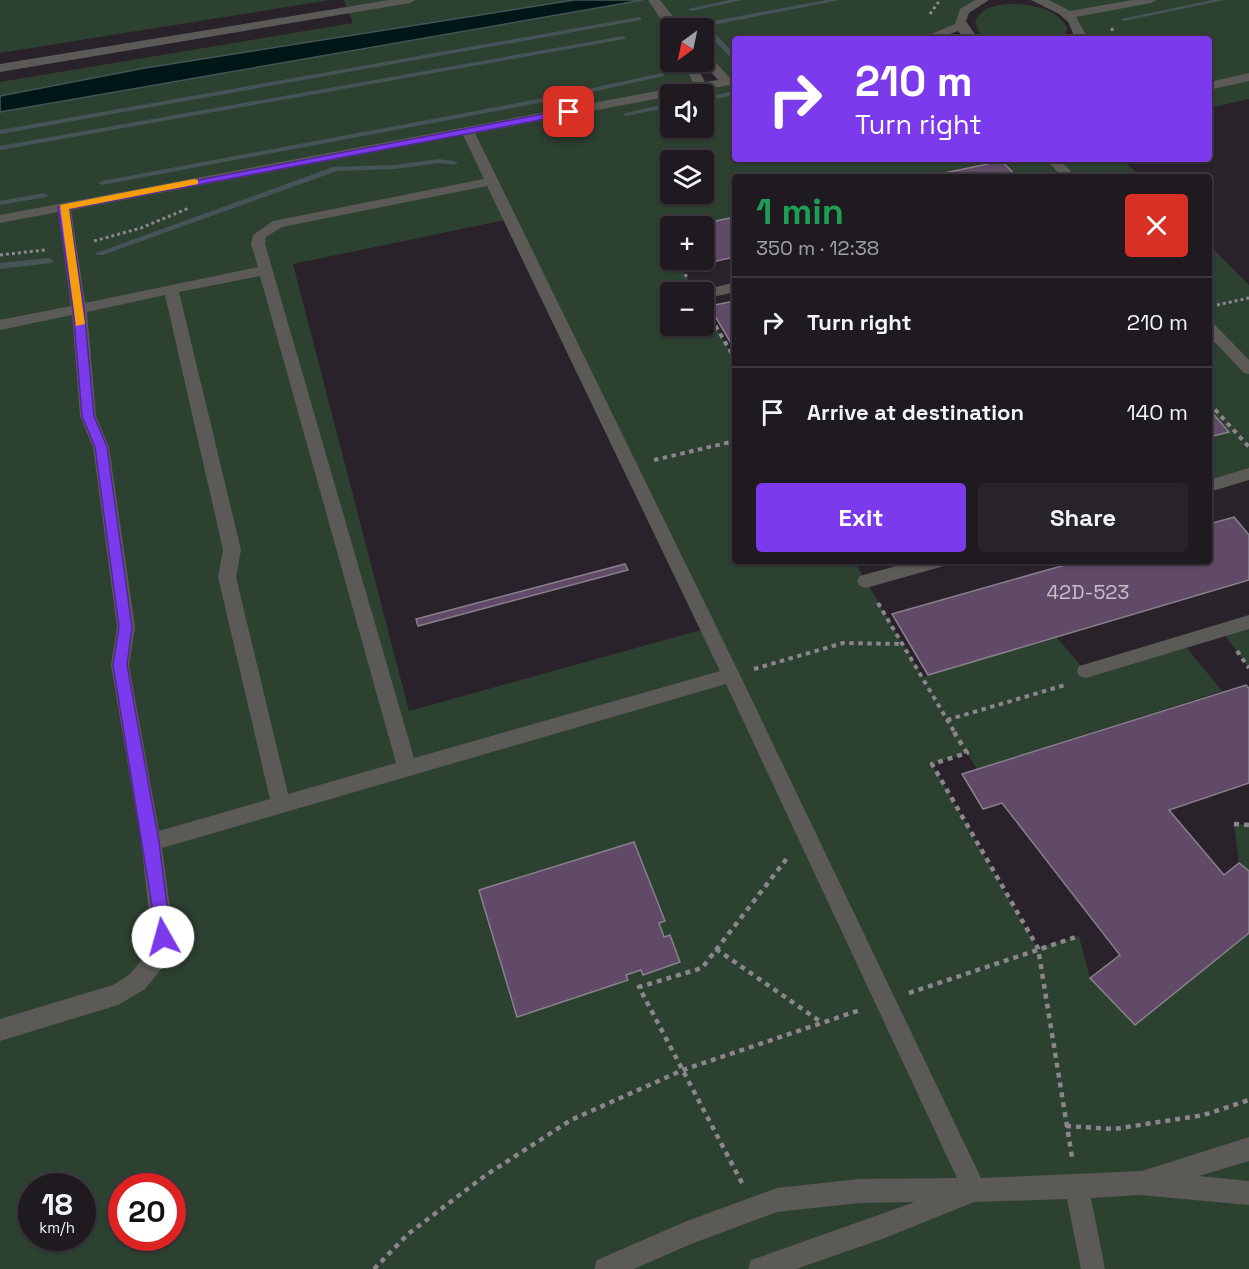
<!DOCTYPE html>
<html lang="en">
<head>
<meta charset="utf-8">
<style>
	body { margin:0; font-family:"Space Grotesk",sans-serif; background:#272329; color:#f1f3f6; height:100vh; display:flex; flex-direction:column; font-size:22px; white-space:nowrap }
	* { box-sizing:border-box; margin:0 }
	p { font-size:20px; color:#a1a1a5 }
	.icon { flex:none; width:33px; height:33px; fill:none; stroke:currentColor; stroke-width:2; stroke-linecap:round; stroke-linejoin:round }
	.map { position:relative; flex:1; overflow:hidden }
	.details { position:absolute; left:732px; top:174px; width:480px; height:390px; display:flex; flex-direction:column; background:#1f1a20; border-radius:6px; box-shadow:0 2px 4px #0004,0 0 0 2px #3c383e }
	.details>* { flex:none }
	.top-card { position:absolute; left:732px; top:36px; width:480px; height:126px; border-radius:6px; box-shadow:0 2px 4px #0004,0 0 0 2px #3c383e; background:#7c3aed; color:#fff; overflow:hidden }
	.needle { width:39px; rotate:213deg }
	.fabs { position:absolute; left:660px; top:18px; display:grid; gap:12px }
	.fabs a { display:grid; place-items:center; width:54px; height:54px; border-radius:6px; background:#1f1a20; box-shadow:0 2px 4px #0004,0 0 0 2px #3c383e; font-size:30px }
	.speed { position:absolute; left:18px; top:1173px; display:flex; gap:12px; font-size:30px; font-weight:700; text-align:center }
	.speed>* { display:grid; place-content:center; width:78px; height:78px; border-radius:50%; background:#1f1a20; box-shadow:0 2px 4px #0004,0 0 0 2px #3c383e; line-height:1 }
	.speed small { font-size:15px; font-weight:400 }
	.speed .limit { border:9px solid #d22; background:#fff; color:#111 }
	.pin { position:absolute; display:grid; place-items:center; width:51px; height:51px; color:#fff; margin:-26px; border-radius:12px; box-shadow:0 3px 9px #0006 }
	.me { position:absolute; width:66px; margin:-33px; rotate:353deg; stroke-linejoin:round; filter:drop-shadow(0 0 4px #0008) }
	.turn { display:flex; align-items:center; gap:21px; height:126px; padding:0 24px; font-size:27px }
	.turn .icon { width:78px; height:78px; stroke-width:2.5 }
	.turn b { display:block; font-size:42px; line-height:51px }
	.round { display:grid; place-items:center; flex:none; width:63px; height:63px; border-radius:6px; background:#272329 }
	.headline { display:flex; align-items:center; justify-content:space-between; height:102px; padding:0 24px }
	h1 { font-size:36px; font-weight:700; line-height:45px; color:#1e9e55 }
	.action { display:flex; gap:12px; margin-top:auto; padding:12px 24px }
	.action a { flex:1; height:69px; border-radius:6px; background:#7c3aed; color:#fff; font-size:24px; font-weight:700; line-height:69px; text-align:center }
	.action a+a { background:#272329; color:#f1f3f6 }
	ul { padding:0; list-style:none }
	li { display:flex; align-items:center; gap:18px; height:90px; padding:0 24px; border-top:2px solid #3c383e }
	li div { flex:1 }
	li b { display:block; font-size:22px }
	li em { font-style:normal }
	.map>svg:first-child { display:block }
	.green { fill:#2d4131; fill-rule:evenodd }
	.water { fill:#001718; stroke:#465457; stroke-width:1.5 }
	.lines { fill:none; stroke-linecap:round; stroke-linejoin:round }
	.stream { fill:#465457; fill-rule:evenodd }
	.building { fill:#604a68; stroke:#87808a; stroke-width:1.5 }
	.path-far2 { stroke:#8b858c; stroke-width:3; stroke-dasharray:3 3; stroke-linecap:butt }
	.path-far1 { stroke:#8b858c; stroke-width:4; stroke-dasharray:4.5 4.5; stroke-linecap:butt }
	.path { stroke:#8b858c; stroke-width:4.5; stroke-dasharray:5 5; stroke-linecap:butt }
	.minor { fill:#5c5a56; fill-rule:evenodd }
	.route { fill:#7c3aed; stroke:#51269a; stroke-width:1.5 }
	.slow { fill:#f59e0b }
	.labels { text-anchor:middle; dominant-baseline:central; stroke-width:6; stroke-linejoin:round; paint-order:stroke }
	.number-label { font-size:20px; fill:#c7bec9 }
</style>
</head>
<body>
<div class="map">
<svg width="1249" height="1269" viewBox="0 0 1249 1269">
	<rect width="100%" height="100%" fill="#29222a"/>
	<!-- green -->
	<g class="green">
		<path d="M0,0H331L0,53Z"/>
		<path d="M344,0H574L145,68L0,96V82L353,23Z"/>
		<path d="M643,0H983L975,3L962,25L926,39H735V159H1122L1141,177H1017L1002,161L925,177H735V217L692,226H670V231L665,232L670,243V260H681L685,268L682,269L696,292H670V326H704V306L735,359V561H854L923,677L1056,637L1086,671L1182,642L1222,691L977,769L967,753L932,764L1037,948L1079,936L1090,978L1135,1025L1249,933V1269H0V112ZM670,28H704V57L726,82L702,86L689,62H670ZM670,94H704V128H670ZM670,160H704V194H670ZM510,219L708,628L409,711L293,264ZM634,842L665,921L659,923L664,937L670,935L680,962L643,975L641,970L626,975L628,980L517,1017ZM32,1186H82V1238H32ZM122,1186H172V1238H122Z"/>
		<path d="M1037,0H1249V99L1209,108V39H1076V22Z"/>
		<path d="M1014,4C1033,5 1058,9 1067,28L1064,38L987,39L979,32L975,22C981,6 999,4 1014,4Z"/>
		<path d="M1209,245L1249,285V474L1209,485V437L1229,432L1209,409Z"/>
		<path d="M1249,622V668L1221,630Z"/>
		<path d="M1234,824L1249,825V872L1239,863Z"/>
	</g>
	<!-- water -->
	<path class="water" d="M574,0H643L0,112V96L145,68Z"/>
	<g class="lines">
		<!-- stream -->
		<g class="stream">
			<path d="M729,0H743L691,11L688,9Z"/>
			<path d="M826,0H840L708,26L735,55V61L733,60L700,25L703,23Z"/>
			<path d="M1212,0H1225L1124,21L1121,19Z"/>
			<path d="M639,17L641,18V20L0,134V130Z"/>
			<path d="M623,36L626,38L625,39L0,150V146Z"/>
			<path d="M662,73L664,74V76L560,99L102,185L98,183L102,181L560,95Z"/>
			<path d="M735,91V95L704,101V97Z"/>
			<path d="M670,103V107L626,116L622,114Z"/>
			<path d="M438,159L454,161L458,163L454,165L438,163L395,169L337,171L103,255H97L96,253L333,167L395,165Z"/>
			<path d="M44,193L48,195L47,197L0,205V201Z"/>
			<path d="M49,258L53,261L52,263L0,269V263Z"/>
		</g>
	</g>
	<!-- building -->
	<g class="building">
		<path d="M1002,161L1017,177H925Z"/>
		<path d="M735,217V257L685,268L681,260H704V226H692Z"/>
		<path d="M735,301V350L709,306Z"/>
		<path d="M1209,409L1229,432L1209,437Z"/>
		<path d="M1234,517L1249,535V580L928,675L892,614L1079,561H1209V524Z"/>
		<path d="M625,564L628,570L418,626L416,619Z"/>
		<path d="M1246,685L1249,688V783L1169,810L1224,875L1239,863L1249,871V933L1135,1025L1090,978L1120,955L1002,803L983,809L962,774Z"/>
		<path d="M634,842L665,921L659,923L664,937L670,935L680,962L643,975L641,970L626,975L628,980L517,1017L479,890Z"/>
	</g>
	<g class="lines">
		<!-- path-far2 -->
		<g class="path-far2">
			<path d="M930,14L940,0"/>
			<path d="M1112,28L1113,39"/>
			<path d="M94,241L141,228L189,208"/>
			<path d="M0,255L45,250"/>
			<path d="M682,269L688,279"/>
			<path d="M1217,305L1249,298"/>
			<path d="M710,316L712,320"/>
		</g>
		<!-- path-far1 -->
		<g class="path-far1">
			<path d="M711,318L735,359"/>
			<path d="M1209,403L1249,447"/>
			<path d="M654,460L735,441"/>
			<path d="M878,603L955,733"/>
			<path d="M1237,651L1249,668"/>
			<path d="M754,669L843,643L902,644"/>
			<path d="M947,720L1065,685"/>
		</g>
		<!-- path -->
		<g class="path">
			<path d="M954,732L967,753L932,764L1038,948L1072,1157"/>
			<path d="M1234,824L1249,825"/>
			<path d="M716,949L821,1022"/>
			<path d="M909,993L1079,936"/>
			<path d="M1066,1126L1114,1129L1204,1115L1249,1100"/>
			<path d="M742,1183L639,987L702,968L788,857"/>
			<path d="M374,1269L408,1234L486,1175L571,1120L683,1070L860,1010"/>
		</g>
		<!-- minor -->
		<g class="minor">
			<path d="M389,0H416L410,3L0,72V64Z"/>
			<path d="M648,0H660L682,28L668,30Z"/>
			<path d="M975,0H989L969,13L966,21L978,39H965L958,31L937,39H920L955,24L960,9Z"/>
			<path d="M1031,0H1049L1070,11L1132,0H1157L1151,3L1076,17L1085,33L1082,39H1070L1073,33L1068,22L1059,14Z"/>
			<path d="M704,53L708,54L729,77L735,76V84L475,133L740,675L981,1178L1142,1171L1249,1137V1161L1199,1176L1249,1181V1205L1140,1195L1091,1198L1105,1269H1081L1067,1199L974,1202L885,1238L796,1269H748L751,1260L760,1257L915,1202L859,1203L777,1212L691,1244L634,1269H594L597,1260L687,1221L777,1188L859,1179L957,1178L726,684L162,848L174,937L162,968L145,989L118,1005L0,1041V1019L113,985L129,975L146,955L152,937L141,842L111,665L117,627L93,447L80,416L72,315L0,330V320L71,306L58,212L0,223V215L694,84L683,62H695L705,82L718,80L702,62ZM463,135L484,179L273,221L253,235L251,244L258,267L85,303L71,210ZM487,186L720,671L414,758L265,244L266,237L282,227ZM260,276L396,763L288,794L236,577L241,550L179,292ZM165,295L223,550L218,577L270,799L159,831L129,665L135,627L109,447L96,416L87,312Z"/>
			<path d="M1249,73V81L1209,90V82Z"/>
			<path d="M1046,159H1059L1076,177H1062Z"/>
			<path d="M735,282V292L704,299V292H698Z"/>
			<path d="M1209,322L1214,324L1249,360V374L1244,373L1209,336Z"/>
			<path d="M1249,468V480L1209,492V480Z"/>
			<path d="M914,561H947L944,566L866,588L860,586L857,581L860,576Z"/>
			<path d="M1249,615V629L1086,678L1079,676L1077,671L1079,666L1086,664Z"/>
		</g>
	</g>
	<!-- route -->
	<path class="route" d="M569,109L574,112L572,114L69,209L84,309L94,416L107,447L132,627L127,665L159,842L171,937L169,943L163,945L158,943L113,665L119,627L95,447L82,416L73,309L58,207Z"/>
	<!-- slow -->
	<path class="slow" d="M194,179L198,180V184L69,209L85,324L76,326L60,205Z"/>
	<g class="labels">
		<!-- number labels -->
		<g class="number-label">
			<text x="1088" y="592">42D-523</text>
		</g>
	</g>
</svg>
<div class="fabs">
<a><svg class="needle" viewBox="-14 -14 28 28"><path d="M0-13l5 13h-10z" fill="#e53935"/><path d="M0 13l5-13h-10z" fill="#a1a1a5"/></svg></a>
<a><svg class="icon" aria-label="sound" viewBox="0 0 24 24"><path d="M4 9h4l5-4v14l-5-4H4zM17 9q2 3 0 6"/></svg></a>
<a><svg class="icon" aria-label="layers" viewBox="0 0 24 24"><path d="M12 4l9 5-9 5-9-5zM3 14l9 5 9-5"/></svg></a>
<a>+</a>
<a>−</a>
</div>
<div class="speed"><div>18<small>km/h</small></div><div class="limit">20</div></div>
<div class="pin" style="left:569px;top:112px;background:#d93025"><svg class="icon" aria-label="arrive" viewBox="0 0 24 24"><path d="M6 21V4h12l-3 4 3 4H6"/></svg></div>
<svg class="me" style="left:163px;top:937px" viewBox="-20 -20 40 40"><circle r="19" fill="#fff"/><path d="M0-13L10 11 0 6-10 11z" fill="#7c3aed"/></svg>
<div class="top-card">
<div class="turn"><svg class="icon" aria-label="right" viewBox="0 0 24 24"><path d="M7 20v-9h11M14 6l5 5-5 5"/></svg><div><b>210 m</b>Turn right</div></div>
</div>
<section class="details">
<div class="headline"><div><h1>1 min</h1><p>350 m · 12:38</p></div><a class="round" style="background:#d93025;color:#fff"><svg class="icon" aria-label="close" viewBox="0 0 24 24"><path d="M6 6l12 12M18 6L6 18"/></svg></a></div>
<ul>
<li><svg class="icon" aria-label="right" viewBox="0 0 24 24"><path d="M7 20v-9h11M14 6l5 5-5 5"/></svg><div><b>Turn right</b></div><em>210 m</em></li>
<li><svg class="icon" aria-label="arrive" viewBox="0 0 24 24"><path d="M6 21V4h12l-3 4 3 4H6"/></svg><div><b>Arrive at destination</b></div><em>140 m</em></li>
</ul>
<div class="action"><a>Exit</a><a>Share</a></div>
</section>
</div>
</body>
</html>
